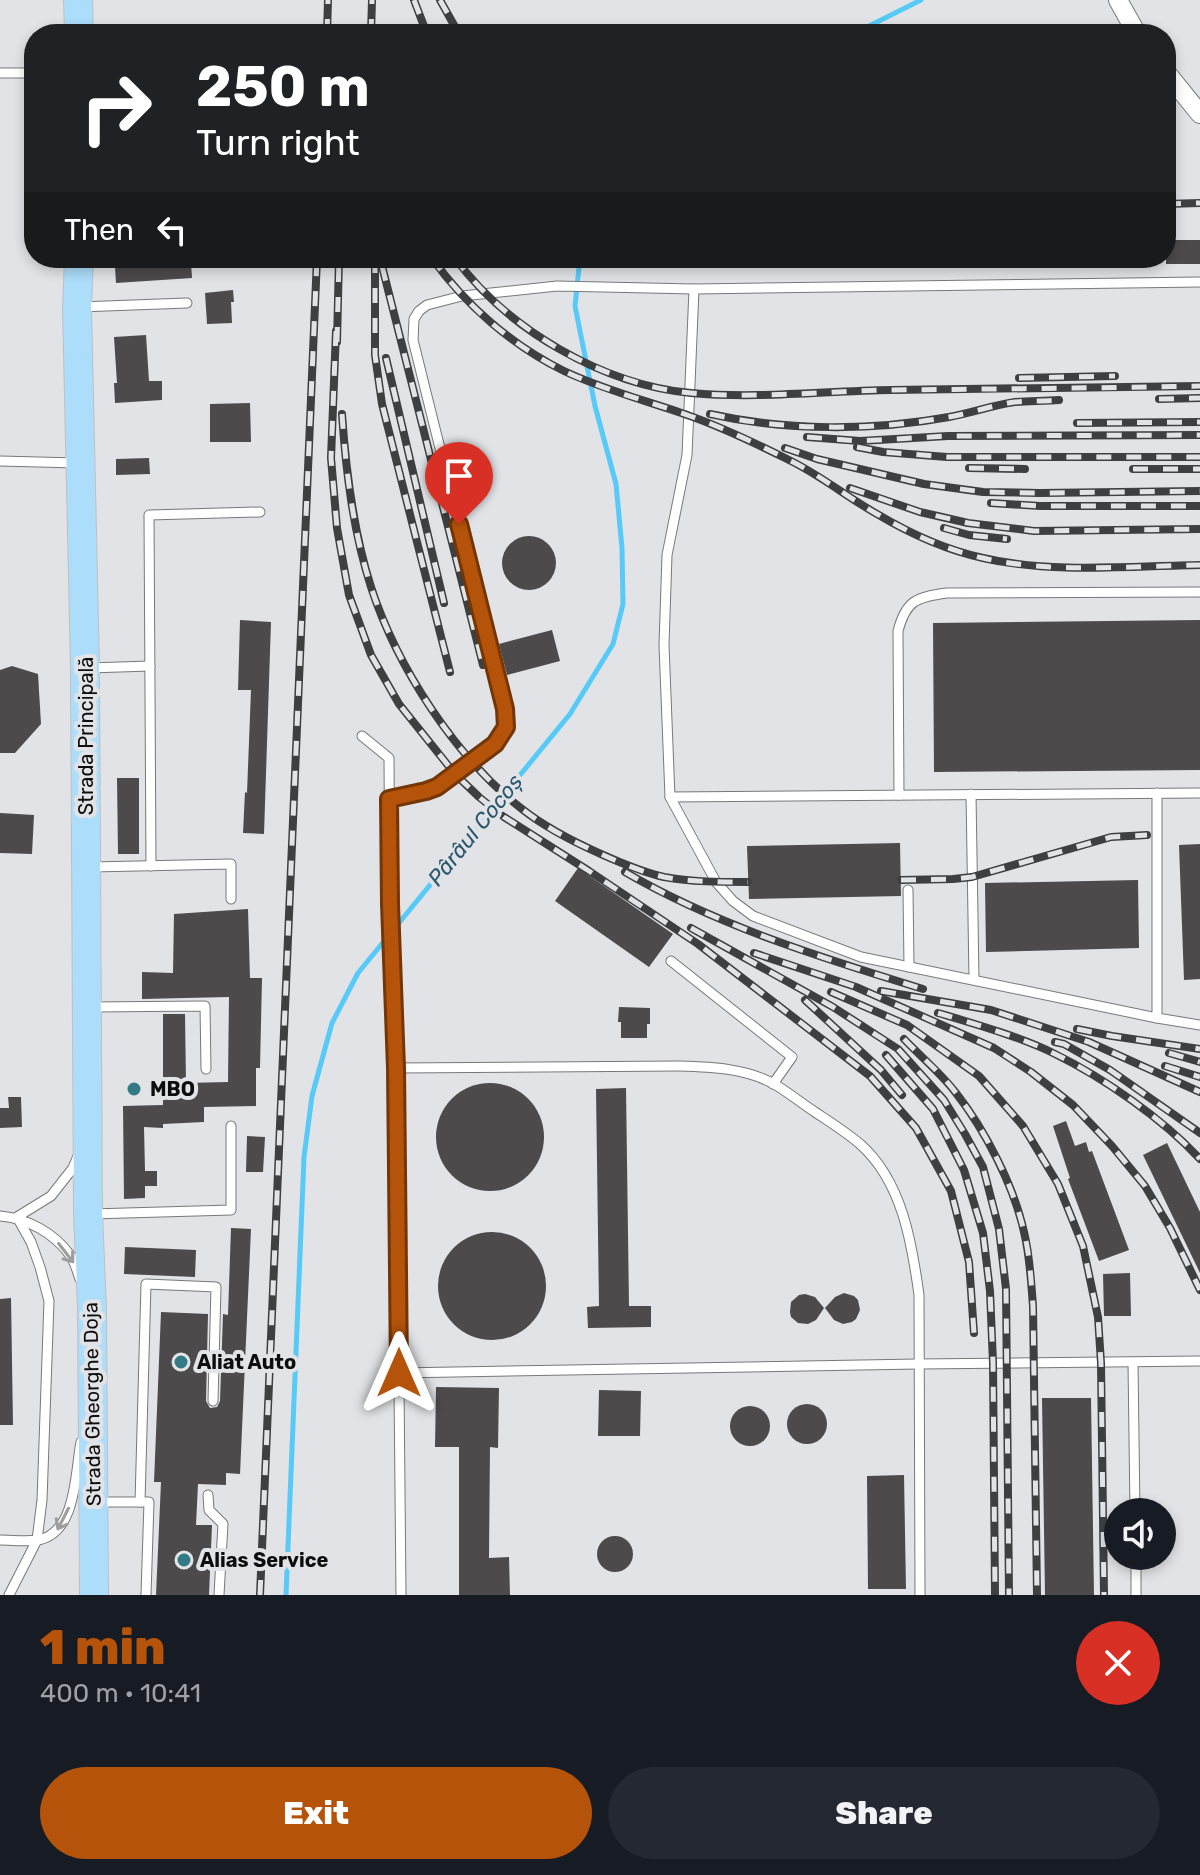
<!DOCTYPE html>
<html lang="en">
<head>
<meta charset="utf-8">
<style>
	body { margin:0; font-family:Rubik,sans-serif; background:#242831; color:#f1f3f6; height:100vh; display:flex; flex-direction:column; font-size:30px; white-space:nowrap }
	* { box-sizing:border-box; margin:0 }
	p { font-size:26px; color:#9ea1a6 }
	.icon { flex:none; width:44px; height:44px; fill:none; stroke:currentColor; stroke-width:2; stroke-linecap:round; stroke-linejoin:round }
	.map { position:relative; height:1595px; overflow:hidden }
	.details { display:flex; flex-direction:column; background:#171b24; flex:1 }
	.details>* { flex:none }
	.hud { position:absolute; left:24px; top:24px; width:1152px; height:244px; border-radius:32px; box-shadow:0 4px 12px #0003; background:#202124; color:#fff; overflow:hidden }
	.fabs { position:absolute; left:1104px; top:1498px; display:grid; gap:16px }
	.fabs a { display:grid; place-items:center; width:72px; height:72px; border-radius:50%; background:#171b24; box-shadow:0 4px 12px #0003; font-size:40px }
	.pin { position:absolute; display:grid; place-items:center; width:68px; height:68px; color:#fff; margin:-82px -34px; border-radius:50% 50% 50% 0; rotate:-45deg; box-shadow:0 0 8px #0007 }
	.pin .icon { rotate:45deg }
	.me { position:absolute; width:88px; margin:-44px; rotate:0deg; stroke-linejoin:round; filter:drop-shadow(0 0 6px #0008) }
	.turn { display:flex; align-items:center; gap:28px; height:168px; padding:0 40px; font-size:36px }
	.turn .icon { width:104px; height:104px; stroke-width:2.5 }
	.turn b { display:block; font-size:56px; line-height:68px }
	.then { display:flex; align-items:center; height:76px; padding:0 40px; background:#0003; gap:16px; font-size:30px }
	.round { display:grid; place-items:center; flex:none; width:84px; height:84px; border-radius:42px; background:#242831 }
	.headline { display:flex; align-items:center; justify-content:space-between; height:136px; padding:0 40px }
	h1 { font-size:48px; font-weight:800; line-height:60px; color:#b45309 }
	.action { display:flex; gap:16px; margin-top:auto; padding:16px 40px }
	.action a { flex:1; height:92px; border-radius:48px; background:#b45309; color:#fff; font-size:32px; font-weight:800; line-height:92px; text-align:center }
	.action a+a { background:#242831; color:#f1f3f6 }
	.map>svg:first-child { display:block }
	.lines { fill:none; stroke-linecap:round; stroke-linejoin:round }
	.stream { stroke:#57caf8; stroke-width:5 }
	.building { fill:#4c4a4b }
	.service-casing { stroke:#77787a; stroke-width:11 }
	.minor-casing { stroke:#77787a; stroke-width:20 }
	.primary-casing { stroke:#c0c0c0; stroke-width:30 }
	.service { stroke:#fff; stroke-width:9 }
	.minor { stroke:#fff; stroke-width:18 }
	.primary { stroke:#acddfa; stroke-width:28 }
	.rail-casing { stroke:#3e3f40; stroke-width:8 }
	.rail { stroke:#e2e3e6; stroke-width:5; stroke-dasharray:15; stroke-linecap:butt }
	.oneway { stroke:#9e9e9f }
	.route-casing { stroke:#753606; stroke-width:20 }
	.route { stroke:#b45309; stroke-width:14 }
	.poi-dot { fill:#337a84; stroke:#e2e3e6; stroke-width:3 }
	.labels { text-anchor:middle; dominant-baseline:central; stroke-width:8; stroke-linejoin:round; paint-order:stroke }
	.street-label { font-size:20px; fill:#0d0d0e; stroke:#e2e3e6 }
	.poi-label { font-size:20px; font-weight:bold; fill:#0d0d0e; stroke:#e2e3e6; text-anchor:start }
	.water-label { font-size:22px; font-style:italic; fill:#29586c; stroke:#e2e3e6 }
</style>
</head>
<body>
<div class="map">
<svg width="1200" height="1595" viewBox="0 0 1200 1595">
	<rect width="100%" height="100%" fill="#e2e3e6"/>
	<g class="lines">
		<!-- stream -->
		<g class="stream">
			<path d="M853,34L921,0"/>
			<path d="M286,1595L304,1157L312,1096L332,1023L358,973L570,714L613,644L623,604L622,548L616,484L595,406L575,306L580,258"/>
		</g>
	</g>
	<!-- building -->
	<g class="building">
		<rect x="1166" y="240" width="34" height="24"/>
		<path d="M191,263L192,278L116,283L115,267Z"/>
		<path d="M233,290L234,302H231L232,323L207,324L205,293Z"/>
		<path d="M146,335L149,381H162V400L115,403L114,383H117L114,337Z"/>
		<path d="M250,403L251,442H210V404Z"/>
		<path d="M149,458L150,474L116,475V459Z"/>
		<circle cx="529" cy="563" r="27"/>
		<path d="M240,620L271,622L264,834L243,833L245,792L247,793L251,690H238Z"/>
		<path d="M1200,620V770L934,772L933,623Z"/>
		<path d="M552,630L560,661L507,675L499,644Z"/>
		<path d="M12,666L38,674L41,724L15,753H0V670Z"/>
		<path d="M117,778H139V854H118Z"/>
		<path d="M0,813L34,815L32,854L0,853Z"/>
		<path d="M900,843L901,896L749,899L747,846Z"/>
		<path d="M1200,844V979L1184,980L1179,845Z"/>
		<path d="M578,868L673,934L649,967L555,901Z"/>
		<path d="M1138,880L1139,948L986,952L985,883Z"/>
		<path d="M248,909L250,978H262L260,1068H256V1106L204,1107V1122L163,1124V1128L144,1127L145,1171H157V1186H145V1198L124,1199L123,1106L163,1105V1014H185L186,1083L228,1082L229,997L142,999V972L173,973L174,914Z"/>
		<path d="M619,1007L650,1008V1024H647V1038H621V1022H618Z"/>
		<circle cx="490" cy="1137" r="54"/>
		<path d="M626,1088L629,1306H651V1327L588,1328L587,1307L599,1306L596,1089Z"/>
		<path d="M8,1097H21L22,1127L0,1128V1108H9Z"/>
		<path d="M1066,1121L1075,1146L1086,1142L1089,1152L1092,1151L1129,1250L1099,1261L1068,1179L1070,1178L1053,1126Z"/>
		<path d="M247,1136L265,1137L263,1172H246Z"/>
		<path d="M1167,1143L1200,1212V1273L1143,1155Z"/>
		<path d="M231,1228L251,1229L240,1474L226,1473V1485L198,1484L196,1525H212L209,1595H156L161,1482H154L161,1312L208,1314L206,1401L210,1408L217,1407L220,1401L223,1314L228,1315Z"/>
		<circle cx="492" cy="1286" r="54"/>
		<path d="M125,1247L196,1250L195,1277L124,1274Z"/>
		<path d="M1130,1273L1131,1316H1104L1103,1274Z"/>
		<path d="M844,1293L854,1296L858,1300L860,1310L856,1319L852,1322L843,1324L834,1320L825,1308L835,1297Z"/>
		<path d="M805,1294L815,1297L824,1308L816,1320L808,1324L798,1323L791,1317L790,1312L791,1302L799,1295Z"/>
		<path d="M11,1298L13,1425H0V1299Z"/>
		<path d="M436,1387L499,1388L498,1448L490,1447L489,1558L509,1557L510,1595H459V1447H435Z"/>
		<path d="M599,1390L641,1391L640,1436H598Z"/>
		<path d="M1042,1398H1091L1094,1595H1045Z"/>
		<circle cx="807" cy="1424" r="20"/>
		<circle cx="750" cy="1426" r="20"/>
		<path d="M904,1475L906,1589H868L867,1476Z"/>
		<circle cx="615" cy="1554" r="18"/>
	</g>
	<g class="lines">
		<!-- service casing -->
		<g class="service-casing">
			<g id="service">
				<path d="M0,73H34"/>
				<path d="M107,258H124"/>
				<path d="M694,289L687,455L667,555L664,645L670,797L716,882L733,901L753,916L861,957L1157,1018L1200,1025"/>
				<path d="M79,307L187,303"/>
				<path d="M0,461L77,463"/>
				<path d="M89,668L150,666"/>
				<path d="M362,736L389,758L390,904L396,1068L401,1595"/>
				<path d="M1157,793V1018"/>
				<path d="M971,794L974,979"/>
				<path d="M899,795L898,631C906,600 917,597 947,593L1200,592"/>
				<path d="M670,797L1200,793"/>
				<path d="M389,799L426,791L437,787L495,744L506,727L505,709L413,340L414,319L419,311L427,305L462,296L557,286L694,289L1200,282"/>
				<path d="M151,866L149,515L260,512"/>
				<path d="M91,867L231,864V899"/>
				<path d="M908,890L909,967"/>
				<path d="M671,961L792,1057L773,1084"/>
				<path d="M91,1007L205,1006L206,1069"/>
				<path d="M396,1068L679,1066C711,1067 745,1068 774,1084C788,1092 801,1103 815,1112C830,1122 846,1132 860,1144C902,1181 912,1243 919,1295L920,1595"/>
				<path d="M91,1214L231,1210V1126"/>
				<path d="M0,1216C27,1218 54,1233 70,1255C75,1262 77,1271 80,1279"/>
				<path d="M17,1217L51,1196L73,1168L78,1156"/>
				<path d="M1133,1363L1135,1512"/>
				<path d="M399,1373L918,1364L1200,1361"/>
				<path d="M208,1495L209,1510L223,1524L219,1595"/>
				<path d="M97,1502H149L146,1595"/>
				<path d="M140,1502L146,1284L216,1287L213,1401"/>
				<path d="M0,1540C12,1540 26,1542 38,1540C77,1533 75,1472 81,1442"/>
				<path d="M1136,1556V1595"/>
				<path d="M9,1595L37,1540L42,1500L49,1301L40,1267L31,1242L17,1217"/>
			</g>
		</g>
		<!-- minor casing -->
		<g class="minor-casing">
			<g id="minor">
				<path d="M1118,0L1137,34"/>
				<path d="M1166,72L1200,114"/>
			</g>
		</g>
		<!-- primary casing -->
		<g class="primary-casing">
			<g id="primary">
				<path d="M78,0L79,34"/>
				<path d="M79,258L77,307L85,668L88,1214L92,1308L94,1595"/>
			</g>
		</g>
		<!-- service -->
		<use href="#service" class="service"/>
		<!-- minor -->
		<use href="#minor" class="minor"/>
		<!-- primary -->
		<use href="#primary" class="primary"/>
		<!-- rail casing -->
		<g class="rail-casing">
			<g id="rail">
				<path d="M414,0L427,34"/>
				<path d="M440,0L459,34"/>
				<path d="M327,34L328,0"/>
				<path d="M371,34L372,0"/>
				<path d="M1166,204L1200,203"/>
				<path d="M375,258V355L382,404L450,672"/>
				<path d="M432,258C465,305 513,346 564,371C604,390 648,401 690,416C724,428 757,444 789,460C820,475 847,497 877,514C909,533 946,550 983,558C1052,574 1130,566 1200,565"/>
				<path d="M455,258C507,329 603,385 691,393C757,399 824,391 891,390C994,389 1097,388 1200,386"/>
				<path d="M382,266L483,665"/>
				<path d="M336,331L331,458L337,528L349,595L371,655L399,704L455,774L479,797L504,817L589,871L698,944L870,1076L916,1128L951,1191L969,1262L974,1333"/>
				<path d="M337,342L339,258"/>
				<path d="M386,358L444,603"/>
				<path d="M1019,378L1115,376"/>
				<path d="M1159,399L1200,398"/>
				<path d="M342,414C346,472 353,531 371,587C397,667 455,757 522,809C546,828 574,842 601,854C621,863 642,872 664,877C692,882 720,882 748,882"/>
				<path d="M710,414C786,431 872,431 949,417C971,413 993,405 1015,402C1030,401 1044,401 1059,400"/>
				<path d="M1077,423L1200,422"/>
				<path d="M807,437L860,441L948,436L1200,435"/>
				<path d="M857,447L883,452L947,457H1200"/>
				<path d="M785,448L817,459L924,484L983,492L1040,493L1200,491"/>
				<path d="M969,468L1025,469"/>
				<path d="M1133,469H1200"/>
				<path d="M850,488L920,512L968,523L1034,531L1200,529"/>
				<path d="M991,503L1040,506H1200"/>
				<path d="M944,528L969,535L1007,539"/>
				<path d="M625,872C716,925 822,958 923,989"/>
				<path d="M901,880L953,879L972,877L1111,837L1147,835"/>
				<path d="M691,928L833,1007L898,1049L944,1100L965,1134L983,1167L999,1229L1006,1289L1009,1595"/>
				<path d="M754,953L856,987L994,1048L1031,1072L1073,1105L1112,1146L1145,1186L1170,1228L1200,1290"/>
				<path d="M881,991L991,1010L1089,1042L1200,1092"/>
				<path d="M831,992L907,1025L979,1076L1023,1126L1058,1184L1083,1246L1098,1317L1101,1363L1104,1595"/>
				<path d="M805,1000L881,1070L902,1095"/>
				<path d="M938,1013C975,1024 1021,1037 1055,1054C1104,1078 1163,1119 1200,1159"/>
				<path d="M1077,1029L1112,1036L1200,1049"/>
				<path d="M904,1039C921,1057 941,1073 956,1093C985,1130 1014,1186 1024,1232C1030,1256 1031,1281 1033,1306L1037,1595"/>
				<path d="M1055,1042L1064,1044L1110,1070L1200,1133"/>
				<path d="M1169,1053L1200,1062"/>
				<path d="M886,1055L933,1109L964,1170L983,1233L990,1291L993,1363L995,1595"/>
				<path d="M1165,1066L1200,1077"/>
				<path d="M260,1595L317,258"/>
			</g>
		</g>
		<!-- rail -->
		<use href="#rail" class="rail"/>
	</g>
	<!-- one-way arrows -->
	<defs><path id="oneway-shaft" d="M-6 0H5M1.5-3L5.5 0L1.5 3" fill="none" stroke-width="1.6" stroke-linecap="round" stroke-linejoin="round" transform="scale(2)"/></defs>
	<g class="oneway">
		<use href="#oneway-shaft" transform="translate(66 1253) rotate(52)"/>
		<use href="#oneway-shaft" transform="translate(63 1519) rotate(117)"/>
	</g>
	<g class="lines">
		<!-- route casing -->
		<g class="route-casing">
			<path id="route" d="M399,1373L396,1068L390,904L389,799L426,791L437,787L495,744L506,727L505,709L459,524"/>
		</g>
		<!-- route -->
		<use href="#route" class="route"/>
	</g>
	<!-- markers -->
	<g class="poi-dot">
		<circle cx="134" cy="1089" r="8"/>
		<circle cx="181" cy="1362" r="8"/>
		<circle cx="184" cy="1560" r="8"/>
	</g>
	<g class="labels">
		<!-- street labels -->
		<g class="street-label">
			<text transform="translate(86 736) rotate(-90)">Strada Principală</text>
			<text transform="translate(92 1404) rotate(-91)">Strada Gheorghe Doja</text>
		</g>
		<!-- poi labels -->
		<g class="poi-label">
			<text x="150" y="1089">MBO</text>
			<text x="197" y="1362">Aliat Auto</text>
			<text x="200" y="1560">Alias Service</text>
		</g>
		<!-- water labels -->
		<g class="water-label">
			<text transform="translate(475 830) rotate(-51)">Pârâul Cocoș</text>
		</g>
	</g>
</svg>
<div class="fabs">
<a><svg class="icon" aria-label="sound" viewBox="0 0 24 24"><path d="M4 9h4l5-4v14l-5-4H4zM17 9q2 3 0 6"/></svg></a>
</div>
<div class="pin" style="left:459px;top:524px;background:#d93025"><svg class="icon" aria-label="arrive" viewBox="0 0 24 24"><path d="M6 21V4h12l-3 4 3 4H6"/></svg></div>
<svg class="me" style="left:399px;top:1373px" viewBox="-20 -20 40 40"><path d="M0-17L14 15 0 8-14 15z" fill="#b45309" stroke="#fff" stroke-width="4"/></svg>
<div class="hud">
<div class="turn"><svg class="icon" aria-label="right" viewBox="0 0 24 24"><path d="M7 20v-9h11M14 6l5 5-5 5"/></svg><div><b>250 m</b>Turn right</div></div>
<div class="then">Then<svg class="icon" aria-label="left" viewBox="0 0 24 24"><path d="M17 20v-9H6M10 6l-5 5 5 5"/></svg></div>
</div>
</div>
<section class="details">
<div class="headline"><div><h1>1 min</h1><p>400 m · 10:41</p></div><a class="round" style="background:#d93025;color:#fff"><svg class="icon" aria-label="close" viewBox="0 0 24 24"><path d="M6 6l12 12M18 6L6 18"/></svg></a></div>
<div class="action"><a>Exit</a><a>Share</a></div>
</section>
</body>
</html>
